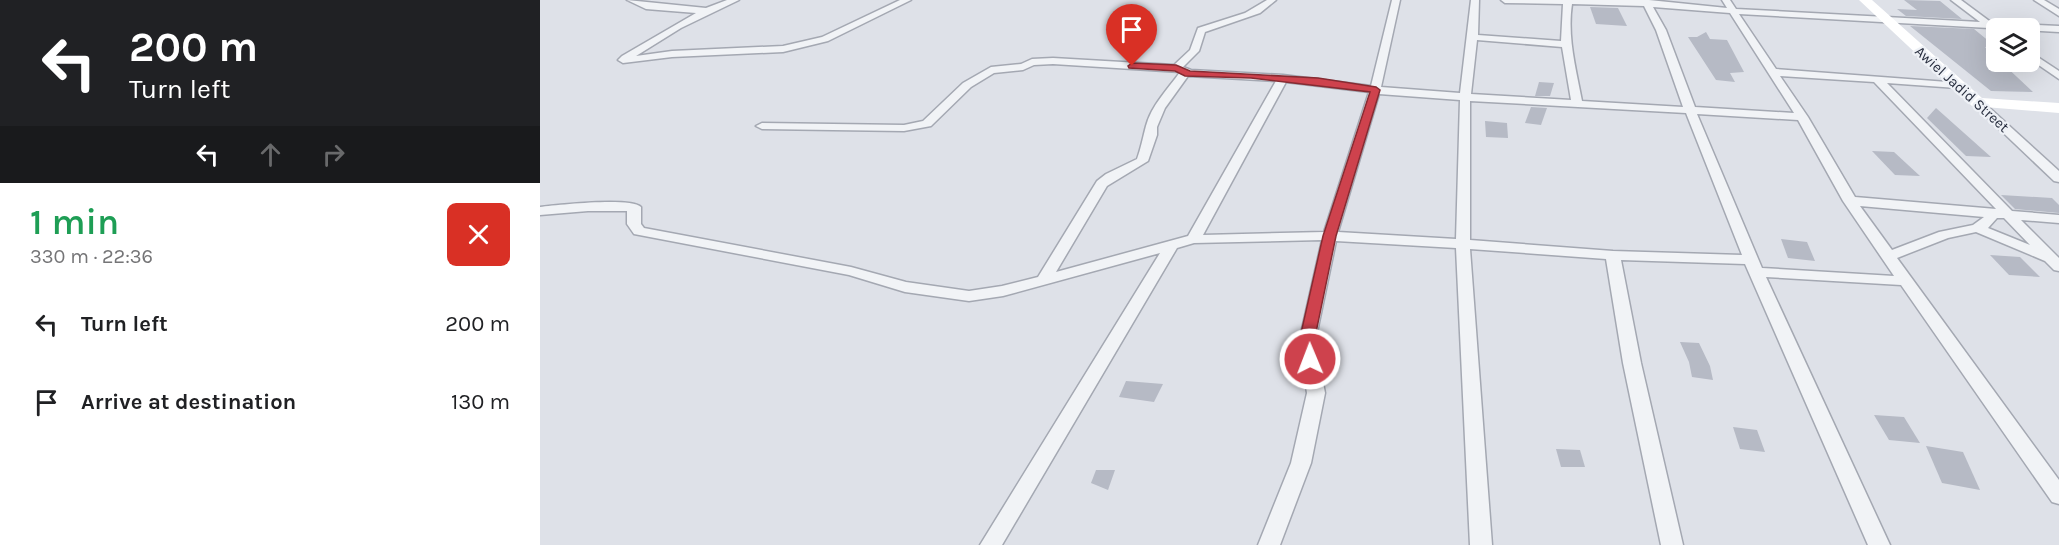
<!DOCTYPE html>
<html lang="en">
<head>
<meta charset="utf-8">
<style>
	body { margin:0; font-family:Karla,sans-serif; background:#f2f2f2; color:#202124; height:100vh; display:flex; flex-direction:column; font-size:22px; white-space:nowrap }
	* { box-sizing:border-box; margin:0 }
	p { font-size:20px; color:#757577 }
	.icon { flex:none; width:33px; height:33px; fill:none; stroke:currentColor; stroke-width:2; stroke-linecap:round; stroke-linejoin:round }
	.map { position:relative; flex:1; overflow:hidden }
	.details { display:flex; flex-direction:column; background:#fff; width:540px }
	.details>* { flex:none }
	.hud { background:#202124; color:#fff; overflow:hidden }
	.buttons { position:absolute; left:1446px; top:18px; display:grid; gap:12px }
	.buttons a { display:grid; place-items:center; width:54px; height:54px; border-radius:9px; background:#fff; box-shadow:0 6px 24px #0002; font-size:30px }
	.pin { position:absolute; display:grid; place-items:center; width:51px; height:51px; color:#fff; margin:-62px -26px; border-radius:50% 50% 50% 0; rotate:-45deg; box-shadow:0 0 6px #0007 }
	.pin .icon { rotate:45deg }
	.me { position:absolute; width:66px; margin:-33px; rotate:359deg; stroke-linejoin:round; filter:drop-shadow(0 0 4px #0008) }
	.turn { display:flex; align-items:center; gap:21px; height:126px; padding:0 30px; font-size:27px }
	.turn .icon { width:78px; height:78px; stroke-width:2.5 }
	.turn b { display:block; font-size:42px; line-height:51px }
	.lanes { display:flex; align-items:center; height:57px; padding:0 30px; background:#0003; justify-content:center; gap:30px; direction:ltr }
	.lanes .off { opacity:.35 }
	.round { display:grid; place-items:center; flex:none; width:63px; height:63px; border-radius:9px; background:#f2f2f2 }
	.summary { display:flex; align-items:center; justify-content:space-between; height:102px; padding:0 30px }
	h1 { font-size:36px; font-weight:600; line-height:45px; color:#1e9e55 }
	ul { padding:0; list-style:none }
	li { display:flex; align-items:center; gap:18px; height:78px; padding:0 30px }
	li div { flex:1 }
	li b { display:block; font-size:22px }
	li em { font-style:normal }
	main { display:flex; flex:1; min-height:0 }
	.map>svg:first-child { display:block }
	.building { fill:#b6bac5 }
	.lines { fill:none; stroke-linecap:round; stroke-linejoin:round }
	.street-casing { stroke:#a4a8b2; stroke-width:3 }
	.street { fill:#f1f3f6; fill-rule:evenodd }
	.secondary { fill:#fff; fill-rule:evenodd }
	.route { fill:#ce424d; stroke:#862b32; stroke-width:1.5 }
	.labels { text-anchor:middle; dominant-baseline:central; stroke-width:4.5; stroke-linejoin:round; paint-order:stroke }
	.far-street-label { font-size:15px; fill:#282e3f; stroke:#eef1f6 }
</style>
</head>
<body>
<main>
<section class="details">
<div class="hud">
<div class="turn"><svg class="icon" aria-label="left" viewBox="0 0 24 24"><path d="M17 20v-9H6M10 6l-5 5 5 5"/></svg><div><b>200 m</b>Turn left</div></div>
<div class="lanes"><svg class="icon" aria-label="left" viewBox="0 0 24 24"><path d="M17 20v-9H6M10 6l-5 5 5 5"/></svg><svg class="icon off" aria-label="ahead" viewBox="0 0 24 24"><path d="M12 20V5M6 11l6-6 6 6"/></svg><svg class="icon off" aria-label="right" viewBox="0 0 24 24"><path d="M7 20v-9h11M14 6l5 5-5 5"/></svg></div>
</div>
<div class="summary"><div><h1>1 min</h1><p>330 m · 22:36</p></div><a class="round" style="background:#d93025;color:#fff"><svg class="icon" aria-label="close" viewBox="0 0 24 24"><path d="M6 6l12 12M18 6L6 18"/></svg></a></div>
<ul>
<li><svg class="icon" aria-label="left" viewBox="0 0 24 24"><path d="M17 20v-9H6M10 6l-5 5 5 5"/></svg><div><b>Turn left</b></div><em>200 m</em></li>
<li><svg class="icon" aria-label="arrive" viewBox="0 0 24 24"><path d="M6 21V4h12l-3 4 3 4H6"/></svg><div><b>Arrive at destination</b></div><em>130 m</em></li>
</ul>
</section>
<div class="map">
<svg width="1519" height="545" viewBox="0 0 1519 545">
	<rect width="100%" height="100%" fill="#dee1e8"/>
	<!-- building -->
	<g class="building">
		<path d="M1364,0L1400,1L1422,19L1366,16L1357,9L1377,10Z"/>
		<path d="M1050,7L1078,8L1087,26L1056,24Z"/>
		<path d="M1370,26L1434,29L1456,47H1445L1456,58V62H1461L1493,92L1451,91Z"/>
		<path d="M1166,32L1170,39L1187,40L1204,72L1190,73L1195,82L1176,80L1148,37H1157Z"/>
		<path d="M999,82L1014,83L1010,96H995Z"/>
		<path d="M991,107L1007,108L1001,125L985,123Z"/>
		<path d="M1396,108L1451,157L1426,156L1387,118Z"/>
		<path d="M945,121L967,123L968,138L946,137Z"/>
		<path d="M1332,151L1354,152L1380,176L1355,175Z"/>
		<path d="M1461,195L1512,198L1519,205V213L1475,209Z"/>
		<path d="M1241,239L1267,242L1275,261L1248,258Z"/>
		<path d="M1450,255L1480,257L1500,277L1469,275Z"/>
		<path d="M1140,342L1159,343L1170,366L1173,380L1152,377L1149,362Z"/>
		<path d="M586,381L623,384L614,402L579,397Z"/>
		<path d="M1334,415L1364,417L1380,443L1349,440Z"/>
		<path d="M1193,427L1217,430L1225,452L1200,449Z"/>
		<path d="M1386,446L1423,452L1440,490L1402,483Z"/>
		<path d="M1016,449L1040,450L1045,467H1021Z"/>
		<path d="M556,470H575L568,490L551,483Z"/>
	</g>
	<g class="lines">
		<!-- street casing -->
		<g class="street-casing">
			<g id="street">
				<path d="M87,0L166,8L187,0H199L141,28L96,56L132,51L243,46L282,37L360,0H371L288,41L243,52L132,57L83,63L78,60L82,56L156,13L106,9Z"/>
				<path d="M727,0H736L720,13L665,32L659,51L643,67L651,70L743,75L831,86L852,0H860L841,87L920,93L931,0H939L938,35L1021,41L1023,4L965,3L961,0H1109L1187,8L1182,0H1190L1196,9L1440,22L1411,0H1421L1452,23L1519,26V32L1199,14L1236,69L1421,83L1422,85L1417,88L1347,83L1472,211L1519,215V223L1481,220L1519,258V271L1514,270L1505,261L1436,232L1408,238L1357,258L1519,480V504L1512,502L1361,285L1226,277L1350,545H1328L1205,264L1081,260L1101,363L1143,545H1121L1083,363L1066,259L930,249L952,545H930L916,248L796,241L775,342L785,393L771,463L740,545H718L751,463L767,393L759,342L782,240L654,243L637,248L462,545H440L620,253L463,296L429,301L365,292L309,275L94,234L87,224V211H48L0,215V207C18,205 90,197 101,207V224L104,228L311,267L366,282L429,291L462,286L498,277L557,181L566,174L597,159C601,148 603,137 606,126C611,106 628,89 640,72L513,64L494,65L483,70L454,73L431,87L391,126L364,131L222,129L216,126L222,123L364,125L383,121L423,83L451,67L481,64L492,59L513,58L634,65L650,50L658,28L705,13ZM1032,4L1104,6L1116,30L1143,107L1042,101C1036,69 1027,37 1032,4ZM1113,7L1190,13L1254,113L1155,107L1126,30ZM937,40L1022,47L1031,100L931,94ZM648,76L736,81L648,236L516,272L567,186L608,161L617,135V127L625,108ZM1240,76L1334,82L1456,209L1315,197L1268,117ZM746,82L829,92L784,232L663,235ZM839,94L920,100L916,239L798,232ZM930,101L1146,113L1202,255L1073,251L930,240ZM1157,114L1258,120L1303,201L1354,276L1222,268ZM1320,206L1444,217L1433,225L1399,232L1352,250ZM1457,218H1464L1490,245L1448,228Z"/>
				<path d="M1494,0H1504L1519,9V16Z"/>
				<path d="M1490,52L1519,71V79L1490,59Z"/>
				<path d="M1438,100L1442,101L1519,171V182L1514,181L1434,105L1433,103Z"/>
			</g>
		</g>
		<!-- street -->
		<use href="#street" class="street"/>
		<!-- secondary -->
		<path class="secondary" d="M1319,0H1332L1442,98L1519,103V113L1432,106Z"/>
	</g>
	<!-- route -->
	<path class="route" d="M592,63L636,65L650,71L778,78L836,87L840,90L796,236L774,342L778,359L775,363H764L759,342L783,236L830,92L711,78L645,76L635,71L589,68L588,66Z"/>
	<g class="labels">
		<!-- far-street labels -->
		<g class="far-street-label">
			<text transform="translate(1422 89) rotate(42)">Awiel Jadid Street</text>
		</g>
	</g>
</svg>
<div class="buttons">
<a><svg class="icon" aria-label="layers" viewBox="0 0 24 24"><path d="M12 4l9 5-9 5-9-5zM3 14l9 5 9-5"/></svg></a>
</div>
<div class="pin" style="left:592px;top:66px;background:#d93025"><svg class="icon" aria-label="arrive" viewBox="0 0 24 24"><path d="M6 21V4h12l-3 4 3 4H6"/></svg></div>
<svg class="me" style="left:770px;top:359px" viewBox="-20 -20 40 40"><circle r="17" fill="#ce424d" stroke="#fff" stroke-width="3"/><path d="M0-11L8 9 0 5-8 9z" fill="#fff"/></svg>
</div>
</main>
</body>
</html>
